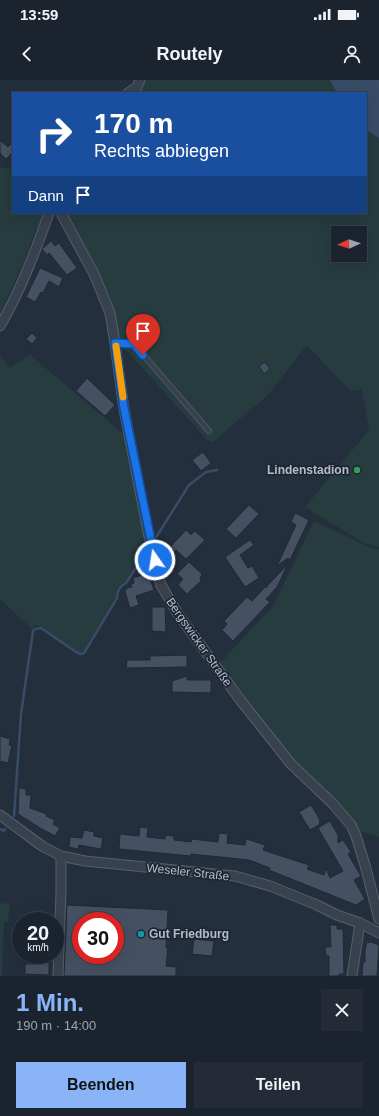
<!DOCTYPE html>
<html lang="de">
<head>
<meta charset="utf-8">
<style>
	body { margin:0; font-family:Helvetica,sans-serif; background:#242b36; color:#f1f3f6; height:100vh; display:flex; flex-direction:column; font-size:15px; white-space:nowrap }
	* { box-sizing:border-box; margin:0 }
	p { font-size:13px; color:#a0a4aa }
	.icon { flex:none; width:22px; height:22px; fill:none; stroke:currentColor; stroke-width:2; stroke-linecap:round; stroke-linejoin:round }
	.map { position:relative; height:896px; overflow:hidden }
	.details { display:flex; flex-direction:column; background:#1b232e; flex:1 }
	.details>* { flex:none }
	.top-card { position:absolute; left:12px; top:12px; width:355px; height:122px; border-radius:0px; box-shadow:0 4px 16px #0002,0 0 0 1px #39404a; background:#1a4fa0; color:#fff; overflow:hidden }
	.needle { width:26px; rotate:267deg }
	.tools { position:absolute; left:331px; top:146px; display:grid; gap:8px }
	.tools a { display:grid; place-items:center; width:36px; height:36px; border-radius:0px; background:#1b232e; box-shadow:0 4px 16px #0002,0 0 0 1px #39404a; font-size:20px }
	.speed { position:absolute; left:12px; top:832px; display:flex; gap:8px; font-size:20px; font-weight:700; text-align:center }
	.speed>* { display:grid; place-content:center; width:52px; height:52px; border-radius:50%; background:#1b232e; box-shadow:0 4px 16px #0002,0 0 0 1px #39404a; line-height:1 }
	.speed small { font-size:10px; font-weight:400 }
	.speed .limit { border:6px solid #d22; background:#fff; color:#111 }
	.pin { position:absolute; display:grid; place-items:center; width:34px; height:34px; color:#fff; margin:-41px -17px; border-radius:50% 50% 50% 0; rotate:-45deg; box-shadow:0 0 4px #0007 }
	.pin .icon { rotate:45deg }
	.me { position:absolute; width:44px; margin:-22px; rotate:347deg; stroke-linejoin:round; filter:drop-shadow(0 0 3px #0008) }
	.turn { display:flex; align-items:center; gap:14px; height:84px; padding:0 16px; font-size:18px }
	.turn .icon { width:52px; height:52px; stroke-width:2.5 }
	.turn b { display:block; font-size:28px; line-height:34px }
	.then { display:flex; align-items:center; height:38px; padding:0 16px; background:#0003; gap:8px; font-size:15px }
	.round { display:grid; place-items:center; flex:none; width:42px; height:42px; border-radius:0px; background:#242b36 }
	.head { display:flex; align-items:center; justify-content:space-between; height:68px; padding:0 16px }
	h1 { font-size:24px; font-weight:700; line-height:30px; color:#8ab4f8 }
	.cta { display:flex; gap:8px; margin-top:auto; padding:8px 16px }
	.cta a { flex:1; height:46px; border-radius:0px; background:#8ab4f8; color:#111; font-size:16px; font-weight:700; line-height:46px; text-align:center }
	.cta a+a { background:#242b36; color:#f1f3f6 }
	.status { display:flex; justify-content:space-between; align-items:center; height:28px; padding:0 20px; background:#1b232e; direction:ltr }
	.status svg { height:11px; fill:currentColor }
	header { display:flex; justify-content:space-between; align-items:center; height:52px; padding:0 16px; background:#1b232e; font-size:18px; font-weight:700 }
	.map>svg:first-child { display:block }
	.green { fill:#263c3f; fill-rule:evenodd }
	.water { fill:#394c67 }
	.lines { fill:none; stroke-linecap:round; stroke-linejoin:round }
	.stream { stroke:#394c67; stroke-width:2.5 }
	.building { fill:#455162; stroke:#1f2835; fill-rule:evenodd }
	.service-casing { stroke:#565f6c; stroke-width:6 }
	.minor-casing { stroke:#565f6c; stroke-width:11 }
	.service { stroke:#38414e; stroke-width:4.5 }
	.minor { stroke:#38414e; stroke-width:9 }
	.route-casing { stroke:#114b97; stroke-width:10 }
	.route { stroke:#1a73e8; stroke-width:7 }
	.slow { stroke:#f59e0b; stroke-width:7 }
	.leisure-dot { fill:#2e9e5b; stroke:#1d2633; stroke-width:1.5 }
	.culture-dot { fill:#0f9aa8; stroke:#1d2633; stroke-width:1.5 }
	.labels { text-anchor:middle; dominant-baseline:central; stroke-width:3.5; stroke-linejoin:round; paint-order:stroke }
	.poi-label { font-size:12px; font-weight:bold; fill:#b4bcc9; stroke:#1d2633; text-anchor:end }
	.street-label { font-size:12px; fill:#b4bcc9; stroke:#1d2633 }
</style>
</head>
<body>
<div class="status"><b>13:59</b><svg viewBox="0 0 49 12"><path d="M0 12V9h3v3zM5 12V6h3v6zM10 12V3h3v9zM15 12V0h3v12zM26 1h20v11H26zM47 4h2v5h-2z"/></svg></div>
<header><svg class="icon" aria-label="back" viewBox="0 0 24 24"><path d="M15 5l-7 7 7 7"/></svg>Routely<svg class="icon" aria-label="person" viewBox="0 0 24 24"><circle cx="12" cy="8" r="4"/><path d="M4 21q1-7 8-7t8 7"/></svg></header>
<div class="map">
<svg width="379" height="896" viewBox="0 0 379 896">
	<rect width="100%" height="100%" fill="#242f3e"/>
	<!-- green -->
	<g class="green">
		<path d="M146,0H379V467L364,463L305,427L369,350L362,309L350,311L307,265L267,316L213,362L207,360L119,262L111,224L101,199L66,133H366V13H135L141,8ZM338,153H360V175H338Z"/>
		<path d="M0,87L13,89V133H47L40,153L36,149L22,186L0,233Z"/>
		<path d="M0,275L10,288L30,275L126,356L147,465L125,502L117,509L115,518L83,572L76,571L41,547L35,545L32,549L0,519Z"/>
		<path d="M314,441L371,468L379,469V757L359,751L349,735L337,722L298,686L244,620L219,584L273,526Z"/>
		<path d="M0,823L10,824L8,842H4L2,896H0Z"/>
	</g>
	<!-- water -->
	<path class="water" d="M330,0H379V58L366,50V13H337Z"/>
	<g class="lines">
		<!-- stream -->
		<g class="stream">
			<path d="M155,459L189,405L206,392L217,390"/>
			<path d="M14,736L21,634L33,551L35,549L41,548L76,572L81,574L84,573L117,518C117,511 119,507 126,503L148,469"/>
			<path d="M0,749L4,751L5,749"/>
		</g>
	</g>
	<!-- building -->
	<g class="building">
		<path d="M0,60L8,67L13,62V72L6,79L0,73Z"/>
		<path d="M51,161L55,166L59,163L77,188L67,195L49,173L47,175L42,169Z"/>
		<path d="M40,188L63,198L59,207L49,201L43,213L41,212L35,222L26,217Z"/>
		<path d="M32,253L37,258L32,264L26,259Z"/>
		<path d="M265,282L270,289L264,294L259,286Z"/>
		<path d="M87,298L115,325L105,336L76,311Z"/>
		<path d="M203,372L211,383L201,391L192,380Z"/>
		<path d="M249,425L259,434L236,458L226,449Z"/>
		<path d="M295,433L309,440L290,480L288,478L277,486L296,445L291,442Z"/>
		<path d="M186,450L191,455L195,451L205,460L186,479L176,470L175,472L170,467Z"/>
		<path d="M250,460L254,465L240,475L248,488L252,486L259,498L245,507L225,477Z"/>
		<path d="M189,482L202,494L200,499L201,501L187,514L178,505L183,499L177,494Z"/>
		<path d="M286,486H287L277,507L266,519L270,522L233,561L222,550L227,544L224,541L247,517L252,521L265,507L266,508L269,504Z"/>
		<path d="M148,493L154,510L136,516L139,525L130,528L125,512L127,508L132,507L131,504L134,503L133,498Z"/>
		<path d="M152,527H165L166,552L152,551Z"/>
		<path d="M187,575V587L126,588L127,580H150V576Z"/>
		<path d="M187,596V600H211V613L172,612V601Z"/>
		<path d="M0,656L10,659L9,665H12L8,683L0,681Z"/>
		<path d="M19,708L26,709V715H31L30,728L47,734L46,736L55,740L53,744L60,748L55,756L40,748L18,734Z"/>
		<path d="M311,725L320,740L319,745L310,750L299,732Z"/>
		<path d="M330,741L338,755V763L343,760L351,772L348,774L361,796L354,800L365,819L356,825L269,790L270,788L249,780L191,774L190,776L119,769L120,754L139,756L140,747L148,748L147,757L165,759L166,755L174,756V760L191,762L192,759L218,762L219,753L228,754L227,763L245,765L246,759L253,761L265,765L263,770L309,785L307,789L324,795L326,788L330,798L343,791L318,748Z"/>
		<path d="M84,750L94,752V756L103,758L101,769L79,765L78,769L69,767L70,757L82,758Z"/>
		<path d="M67,825L168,830L166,868H168L166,886L176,887V896H64ZM81,841H115V875H81Z"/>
		<path d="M330,845H337V849H343L344,894H339V896H329V876H326L325,867H331Z"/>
		<path d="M194,859L214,861L212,876L192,874Z"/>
		<path d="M371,862L379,865L377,896H362L363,882H365V868H366V863Z"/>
		<path d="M35,875H49V895L25,894V884H35Z"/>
	</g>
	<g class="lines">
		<!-- service casing -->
		<g class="service-casing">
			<path id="service" d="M115,263L134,264L209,351"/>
		</g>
		<!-- minor casing -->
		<g class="minor-casing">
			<g id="minor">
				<path d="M128,13L137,7L140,0"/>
				<path d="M61,133L94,194L110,233L114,257L124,329L148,452L161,505L178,534L241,621L291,684L333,724L351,745L356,756L365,785L379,839"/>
				<path d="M0,246C21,210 35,172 49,133"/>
				<path d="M0,735L42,766L61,776L85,781L235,796L270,806L317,825L337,835L360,843L379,853"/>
				<path d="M58,896L61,813V776"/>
				<path d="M352,896L360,843"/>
			</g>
		</g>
		<!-- service -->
		<use href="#service" class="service"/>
		<!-- minor -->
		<use href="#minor" class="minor"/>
	</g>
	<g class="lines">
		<!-- route casing -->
		<g class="route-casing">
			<path id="route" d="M143,275L134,264L115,263L124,328L155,480"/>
		</g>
		<!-- route -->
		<use href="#route" class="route"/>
		<!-- slow -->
		<path class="slow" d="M116,266L123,317"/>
	</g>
	<!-- markers -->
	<circle class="leisure-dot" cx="357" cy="390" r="4"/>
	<circle class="culture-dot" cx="141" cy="854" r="4"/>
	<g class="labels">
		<!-- poi labels -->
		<g class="poi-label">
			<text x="349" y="390">Lindenstadion</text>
			<text x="149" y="854" text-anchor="start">Gut Friedburg</text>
		</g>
		<!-- street labels -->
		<g class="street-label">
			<text transform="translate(199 562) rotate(55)">Bergswicker Straße</text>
			<text transform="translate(188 792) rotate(6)">Weseler Straße</text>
		</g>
	</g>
</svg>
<div class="tools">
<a><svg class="needle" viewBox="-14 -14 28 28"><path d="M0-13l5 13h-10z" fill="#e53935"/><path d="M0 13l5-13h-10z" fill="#a0a4aa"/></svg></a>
</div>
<div class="speed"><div>20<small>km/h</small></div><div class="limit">30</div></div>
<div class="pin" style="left:143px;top:275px;background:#d93025"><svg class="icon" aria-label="arrive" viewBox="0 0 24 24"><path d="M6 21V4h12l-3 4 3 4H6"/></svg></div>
<svg class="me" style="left:155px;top:480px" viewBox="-20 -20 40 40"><circle r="17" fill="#1a73e8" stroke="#fff" stroke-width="3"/><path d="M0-11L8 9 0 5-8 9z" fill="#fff"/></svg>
<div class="top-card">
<div class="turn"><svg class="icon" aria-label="right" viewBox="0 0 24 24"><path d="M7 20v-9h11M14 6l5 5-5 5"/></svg><div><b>170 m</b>Rechts abbiegen</div></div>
<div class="then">Dann<svg class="icon" aria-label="arrive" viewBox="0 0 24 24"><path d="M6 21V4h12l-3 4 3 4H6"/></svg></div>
</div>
</div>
<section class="details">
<div class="head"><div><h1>1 Min.</h1><p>190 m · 14:00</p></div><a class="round"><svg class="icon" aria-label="close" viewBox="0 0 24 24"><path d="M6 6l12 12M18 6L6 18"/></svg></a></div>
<div class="cta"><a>Beenden</a><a>Teilen</a></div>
</section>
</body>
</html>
